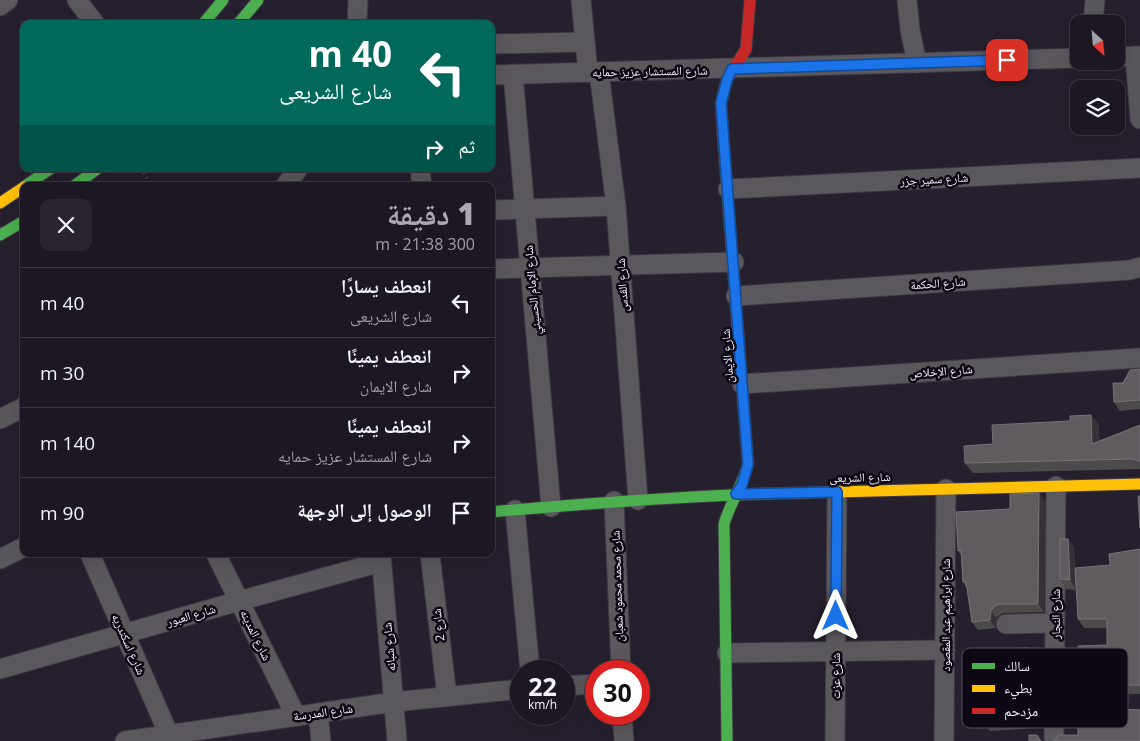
<!DOCTYPE html>
<html lang="ar">
<head>
<meta charset="utf-8">
<style>
	body { margin:0; font-family:"Open Sans","Noto Naskh Arabic",sans-serif; background:#29242f; color:#f1f3f6; direction:rtl; height:100vh; display:flex; flex-direction:column; font-size:19px; white-space:nowrap }
	* { box-sizing:border-box; margin:0 }
	p { font-size:16px; color:#a09fa5 }
	.icon { flex:none; width:28px; height:28px; fill:none; stroke:currentColor; stroke-width:2; stroke-linecap:round; stroke-linejoin:round }
	.map { position:relative; flex:1; overflow:hidden; direction:ltr }
	.panel { position:absolute; left:20px; top:182px; width:475px; height:375px; display:flex; flex-direction:column; background:#1c1722; border-radius:10px; box-shadow:0 5px 20px #0002,0 0 0 1px #3a3640; direction:rtl }
	.panel>* { flex:none }
	.hud { position:absolute; left:20px; top:20px; width:475px; height:152px; border-radius:10px; box-shadow:0 5px 20px #0002,0 0 0 1px #3a3640; direction:rtl; background:#00695c; color:#fff; overflow:hidden }
	.needle { width:32px; rotate:154deg }
	.controls { position:absolute; left:1070px; top:15px; display:grid; gap:10px }
	.controls a { display:grid; place-items:center; width:55px; height:55px; border-radius:10px; background:#1c1722; box-shadow:0 5px 20px #0002,0 0 0 1px #3a3640; font-size:25px }
	.speed { position:absolute; left:510px; top:660px; display:flex; gap:10px; font-size:25px; font-weight:700; text-align:center }
	.speed>* { display:grid; place-content:center; width:65px; height:65px; border-radius:50%; background:#1c1722; box-shadow:0 5px 20px #0002,0 0 0 1px #3a3640; line-height:1 }
	.speed small { font-size:12px; font-weight:400 }
	.speed .limit { border:8px solid #d22; background:#fff; color:#111 }
	.pin { position:absolute; display:grid; place-items:center; width:42px; height:42px; color:#fff; margin:-21px; border-radius:10px; box-shadow:0 2px 8px #0006 }
	.me { position:absolute; width:55px; margin:-28px; rotate:0deg; stroke-linejoin:round; filter:drop-shadow(0 0 4px #0008) }
	.turn { display:flex; align-items:center; gap:18px; height:105px; padding:0 20px; font-size:22px }
	.turn .icon { width:65px; height:65px; stroke-width:2.5 }
	.turn b { display:block; font-size:35px; line-height:42px }
	.then { display:flex; align-items:center; height:48px; padding:0 20px; background:#0003; gap:10px; font-size:19px }
	.round { display:grid; place-items:center; flex:none; width:52px; height:52px; border-radius:10px; background:#29242f }
	.headline { display:flex; align-items:center; justify-content:space-between; height:85px; padding:0 20px }
	h1 { font-size:30px; font-weight:800; line-height:38px; color:#ada7b5 }
	ul { padding:0; list-style:none }
	li { display:flex; align-items:center; gap:15px; height:70px; padding:0 20px; border-top:1px solid #3a3640 }
	li div { flex:1 }
	li b { display:block; font-size:19px }
	li em { font-style:normal }
	.map>svg:first-child { display:block }
	.lines { fill:none; stroke-linecap:round; stroke-linejoin:round }
	.street-casing { stroke:#3f3945; stroke-width:21 }
	.fast-casing { stroke:#3f3945; stroke-width:13 }
	.slow-casing { stroke:#3f3945; stroke-width:13 }
	.jam-casing { stroke:#3f3945; stroke-width:13 }
	.path { stroke:#5b575f; stroke-width:3; stroke-dasharray:1 4; stroke-linecap:butt }
	.street { stroke:#5a575d; stroke-width:19 }
	.fast { stroke:#4caf50; stroke-width:11 }
	.slow { stroke:#ffc107; stroke-width:11 }
	.jam { stroke:#c62828; stroke-width:11 }
	.wall { fill:#4d4a4b }
	.shaded-wall { fill:#363137 }
	.building { fill:#5f5b5f; stroke:#767378 }
	.route-casing { stroke:#114b97; stroke-width:12 }
	.route { stroke:#1a73e8; stroke-width:9 }
	.labels { text-anchor:middle; dominant-baseline:central; stroke-width:5; stroke-linejoin:round; paint-order:stroke }
	.street-label { font-size:12px; fill:#f5f0fe; stroke:#0c0712 }
	.key { fill:#0c0712; stroke:#524d59; stroke-width:1 }
	.key-label { font-size:14px; fill:#f5f0fe }
</style>
</head>
<body>
<div class="map">
<svg width="1140" height="741" viewBox="0 0 1140 741">
	<rect width="100%" height="100%" fill="#261f2d"/>
	<g class="lines">
		<!-- street casing -->
		<g class="street-casing">
			<g id="street">
				<path d="M77,0L95,24"/>
				<path d="M581,0L588,72"/>
				<path d="M907,0L910,30L917,63"/>
				<path d="M0,6L8,0"/>
				<path d="M357,24L358,0"/>
				<path d="M1093,24L1095,0"/>
				<path d="M491,44L584,42"/>
				<path d="M1135,56L1140,119"/>
				<path d="M1116,57L1140,56"/>
				<path d="M599,72L616,206L638,500"/>
				<path d="M513,74L551,507"/>
				<path d="M491,75L1079,58"/>
				<path d="M420,169L422,186"/>
				<path d="M285,186L298,169"/>
				<path d="M728,189L1140,168"/>
				<path d="M491,210L616,206"/>
				<path d="M491,269L734,262"/>
				<path d="M736,296L1130,270L1140,267"/>
				<path d="M742,384L1140,358"/>
				<path d="M0,419L24,407"/>
				<path d="M614,501L621,671"/>
				<path d="M515,510L530,671"/>
				<path d="M90,554L169,735"/>
				<path d="M216,554L296,716"/>
				<path d="M381,554L397,741"/>
				<path d="M430,554L447,696"/>
				<path d="M0,559L24,547"/>
				<path d="M1006,624L1055,623"/>
				<path d="M727,653L945,650"/>
				<path d="M0,669L239,601L381,562"/>
				<path d="M564,686L596,684"/>
				<path d="M318,713L321,741"/>
				<path d="M622,714L624,741"/>
				<path d="M125,741L394,702L521,689"/>
				<path d="M835,741L837,492"/>
				<path d="M944,741L946,489"/>
				<path d="M1054,741L1056,486"/>
			</g>
		</g>
		<!-- fast casing -->
		<g class="fast-casing">
			<g id="fast">
				<path d="M203,24L223,0"/>
				<path d="M238,24L258,0"/>
				<path d="M723,134L748,464C743,485 730,503 724,524L727,741"/>
				<path d="M25,186L50,169"/>
				<path d="M74,186L97,169"/>
				<path d="M0,235L24,221"/>
				<path d="M491,512C593,503 694,495 796,493"/>
			</g>
		</g>
		<!-- slow casing -->
		<g class="slow-casing">
			<g id="slow">
				<path d="M0,203L24,187"/>
				<path d="M796,493L1140,484"/>
			</g>
		</g>
		<!-- jam casing -->
		<g class="jam-casing">
			<path id="jam" d="M723,134L721,103L727,79L746,49L750,0"/>
		</g>
		<!-- path -->
		<path class="path" d="M141,169L152,186"/>
		<!-- street -->
		<use href="#street" class="street"/>
		<!-- fast -->
		<use href="#fast" class="fast"/>
		<!-- slow -->
		<use href="#slow" class="slow"/>
		<!-- jam -->
		<use href="#jam" class="jam"/>
	</g>
	<!-- wall -->
	<g class="wall">
		<path d="M1140,369V409L1120,411L1114,402L1123,383Z"/>
		<path d="M1091,415L1099,425V441L1140,425V469L973,473L965,463L993,444Z"/>
		<path d="M1045,501L1044,612L1005,613L1001,614L996,618V628L978,630L972,622L967,589L963,582L961,555L958,551Z"/>
		<path d="M1068,539L1074,548L1076,590L1066,589L1060,579Z"/>
		<path d="M1140,549V694L1108,695V709L1078,735L1077,699L1074,695L1079,655L1107,645V628H1084L1078,619L1110,565Z"/>
		<path d="M1029,648L1035,657L1034,695H1033L1035,728L990,731L984,723L999,695Z"/>
	</g>
	<!-- shaded-wall -->
	<g class="shaded-wall">
		<path d="M1091,415L1099,425L1100,454L1092,444Z"/>
		<path d="M1039,493L1045,501L1044,612L1038,604Z"/>
		<path d="M1068,539L1074,548L1076,590L1070,580Z"/>
		<path d="M991,610L996,618V628L990,620Z"/>
		<path d="M1029,648L1035,657L1034,695L1028,686Z"/>
		<path d="M1102,686L1108,695V717L1102,708Z"/>
		<path d="M1027,687L1033,695L1035,728L1029,719Z"/>
	</g>
	<!-- building -->
	<g class="building">
		<path d="M1140,369V400L1114,402L1113,383H1123L1130,370Z"/>
		<path d="M1091,415L1092,444L1140,425V461L1132,459L965,463L964,446L993,444L992,425L1070,421V416Z"/>
		<path d="M1039,493L1038,604H999L995,606L991,610L990,620L972,622L966,582H963L961,550L958,551L956,512L1010,509V494Z"/>
		<path d="M1138,496H1140V528Z"/>
		<path d="M1060,539H1068L1070,580L1060,579Z"/>
		<path d="M1140,549V685L1102,686V708L1140,710V741H1054L1058,735H1078L1077,694L1074,695V655H1079L1078,646L1107,645V619H1078L1075,568L1110,565L1109,554Z"/>
		<path d="M1029,648L1028,686L1027,687L1029,719L984,723L982,698L999,695L997,649Z"/>
		<path d="M1029,735H1037L1041,741H1029Z"/>
	</g>
	<g class="lines">
		<!-- route casing -->
		<g class="route-casing">
			<path id="route" d="M836,616L837,492L736,494L742,485L748,464L721,103L727,80L732,69L1007,60"/>
		</g>
		<!-- route -->
		<use href="#route" class="route"/>
	</g>
	<g class="labels">
		<!-- street labels -->
		<g class="street-label">
			<text transform="translate(650 71) rotate(-1)">شارع المستشار عزيز حمايه</text>
			<text transform="translate(934 179) rotate(-3)">شارع سمير جزر</text>
			<text transform="translate(938 283) rotate(-4)">شارع الحكمة</text>
			<text transform="translate(622 285) rotate(-94)">شارع القدس</text>
			<text transform="translate(532 290) rotate(-95)">شارع الإمام الحسيني</text>
			<text transform="translate(727 356) rotate(-94)">شارع الايمان</text>
			<text transform="translate(941 371) rotate(-4)">شارع الإخلاص</text>
			<text transform="translate(860 477) rotate(-1)">شارع الشريعى</text>
			<text transform="translate(617 586) rotate(-92)">شارع محمد محمود شعبان</text>
			<text transform="translate(1055 614) rotate(-90)">شارع النجار</text>
			<text transform="translate(191 615) rotate(-16)">شارع العبور</text>
			<text transform="translate(945 615) rotate(-90)">شارع ابراهيم عبد المقصود</text>
			<text transform="translate(438 625) rotate(-97)">شارع 2</text>
			<text transform="translate(256 635) rotate(64)">شارع المدينه</text>
			<text transform="translate(129 644) rotate(66)">شارع اسكندريه</text>
			<text transform="translate(389 647) rotate(-95)">شارع شبانه</text>
			<text transform="translate(835 676) rotate(-90)">شارع عزت</text>
			<text transform="translate(323 712) rotate(-8)">شارع المدرسة</text>
		</g>
	</g>
	<!-- legend -->
	<rect x="962" y="648" width="166" height="80" rx="8" class="key"/>
	<rect x="972" y="663" width="23" height="6" fill="#4caf50"/>
	<rect x="972" y="685" width="23" height="7" fill="#ffc107"/>
	<rect x="972" y="708" width="23" height="6" fill="#c62828"/>
	<g class="key-label">
		<text x="1004" y="671">سالك</text>
		<text x="1004" y="693">بطيء</text>
		<text x="1004" y="716">مزدحم</text>
	</g>
</svg>
<div class="controls">
<a><svg class="needle" viewBox="-14 -14 28 28"><path d="M0-13l5 13h-10z" fill="#e53935"/><path d="M0 13l5-13h-10z" fill="#a09fa5"/></svg></a>
<a><svg class="icon" aria-label="layers" viewBox="0 0 24 24"><path d="M12 4l9 5-9 5-9-5zM3 14l9 5 9-5"/></svg></a>
</div>
<div class="speed"><div>22<small>km/h</small></div><div class="limit">30</div></div>
<div class="pin" style="left:1007px;top:60px;background:#d93025"><svg class="icon" aria-label="arrive" viewBox="0 0 24 24"><path d="M6 21V4h12l-3 4 3 4H6"/></svg></div>
<svg class="me" style="left:836px;top:616px" viewBox="-20 -20 40 40"><path d="M0-17L14 15 0 8-14 15z" fill="#1a73e8" stroke="#fff" stroke-width="4"/></svg>
<div class="hud">
<div class="turn"><svg class="icon" aria-label="left" viewBox="0 0 24 24"><path d="M17 20v-9H6M10 6l-5 5 5 5"/></svg><div><b>40 m</b>شارع الشريعى</div></div>
<div class="then">ثم<svg class="icon" aria-label="right" viewBox="0 0 24 24"><path d="M7 20v-9h11M14 6l5 5-5 5"/></svg></div>
</div>
<section class="panel">
<div class="headline"><div><h1>1 دقيقة</h1><p>300 m · 21:38</p></div><a class="round"><svg class="icon" aria-label="close" viewBox="0 0 24 24"><path d="M6 6l12 12M18 6L6 18"/></svg></a></div>
<ul>
<li><svg class="icon" aria-label="left" viewBox="0 0 24 24"><path d="M17 20v-9H6M10 6l-5 5 5 5"/></svg><div><b>انعطف يسارًا</b><p>شارع الشريعى</p></div><em>40 m</em></li>
<li><svg class="icon" aria-label="right" viewBox="0 0 24 24"><path d="M7 20v-9h11M14 6l5 5-5 5"/></svg><div><b>انعطف يمينًا</b><p>شارع الايمان</p></div><em>30 m</em></li>
<li><svg class="icon" aria-label="right" viewBox="0 0 24 24"><path d="M7 20v-9h11M14 6l5 5-5 5"/></svg><div><b>انعطف يمينًا</b><p>شارع المستشار عزيز حمايه</p></div><em>140 m</em></li>
<li><svg class="icon" aria-label="arrive" viewBox="0 0 24 24"><path d="M6 21V4h12l-3 4 3 4H6"/></svg><div><b>الوصول إلى الوجهة</b></div><em>90 m</em></li>
</ul>
</section>
</div>
</body>
</html>
